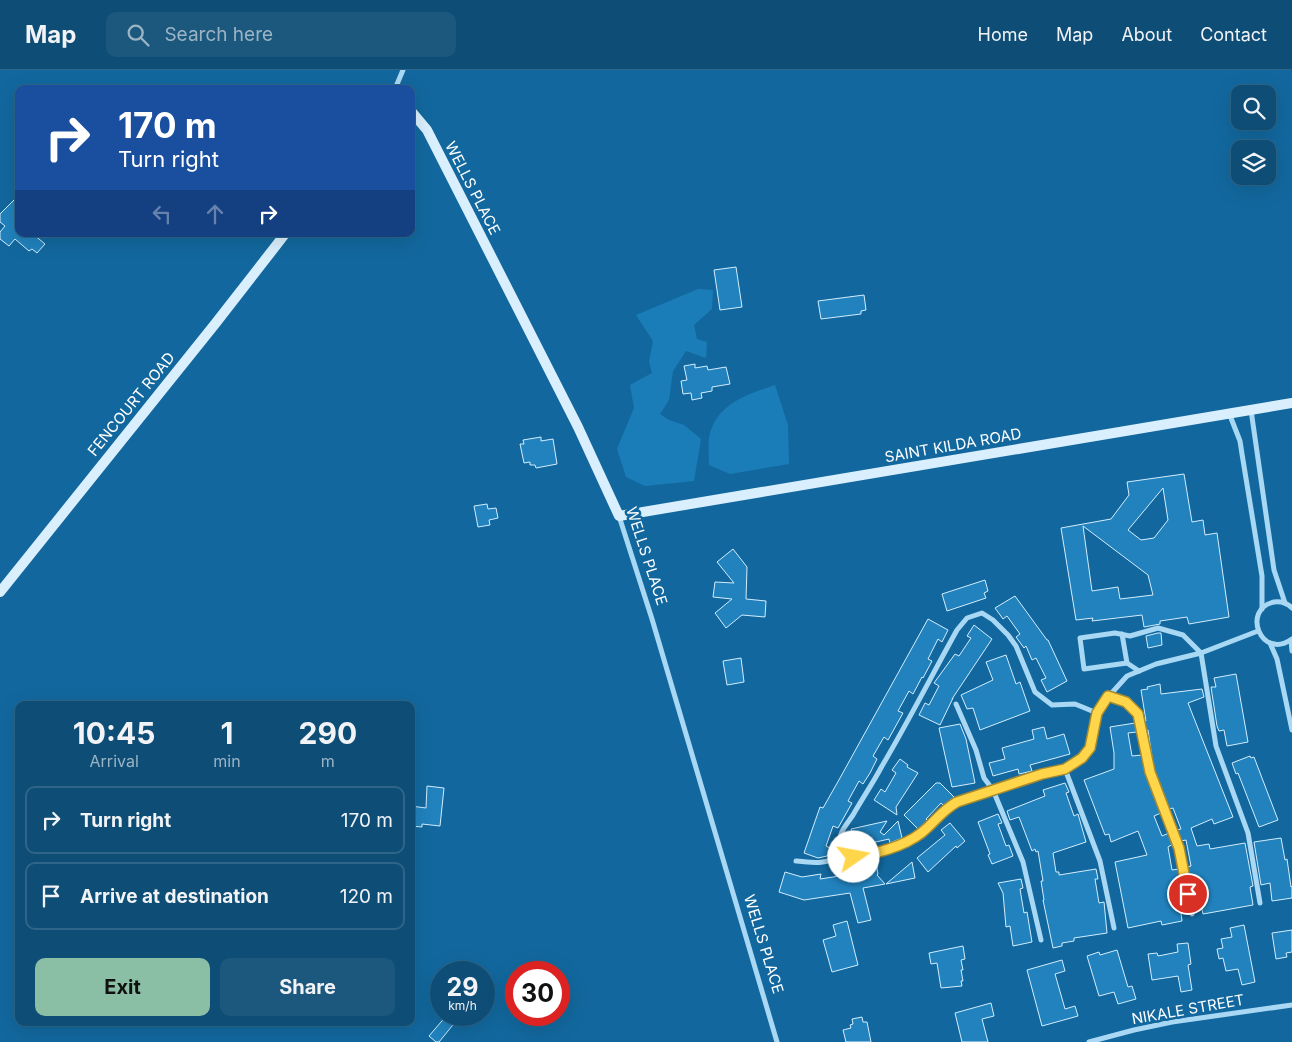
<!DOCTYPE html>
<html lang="en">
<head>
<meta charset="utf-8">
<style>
	body { margin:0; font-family:Inter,sans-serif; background:#1c587e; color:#f1f3f6; height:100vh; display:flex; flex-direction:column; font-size:19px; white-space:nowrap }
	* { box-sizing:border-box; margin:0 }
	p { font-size:16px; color:#9bb4c5 }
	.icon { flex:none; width:28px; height:28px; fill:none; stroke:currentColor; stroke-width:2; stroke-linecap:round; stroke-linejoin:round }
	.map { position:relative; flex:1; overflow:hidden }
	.panel { position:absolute; left:15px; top:631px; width:400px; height:325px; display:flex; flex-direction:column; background:#0e4e76; border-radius:10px; box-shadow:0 5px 20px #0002,0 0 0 1px #2e6588 }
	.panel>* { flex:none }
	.guide { position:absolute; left:15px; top:15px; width:400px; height:152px; border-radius:10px; box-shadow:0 5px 20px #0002,0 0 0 1px #2e6588; background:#1a4fa0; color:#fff; overflow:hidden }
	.tools { position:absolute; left:1231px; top:15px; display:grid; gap:10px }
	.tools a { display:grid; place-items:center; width:45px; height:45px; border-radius:10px; background:#0e4e76; box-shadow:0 5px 20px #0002,0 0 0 1px #2e6588; font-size:25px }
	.speed { position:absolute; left:430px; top:891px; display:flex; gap:10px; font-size:25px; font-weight:700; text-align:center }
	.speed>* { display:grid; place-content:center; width:65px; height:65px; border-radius:50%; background:#0e4e76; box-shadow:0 5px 20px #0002,0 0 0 1px #2e6588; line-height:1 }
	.speed small { font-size:12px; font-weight:400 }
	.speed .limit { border:8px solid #d22; background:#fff; color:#111 }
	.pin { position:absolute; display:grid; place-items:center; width:42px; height:42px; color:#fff; margin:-21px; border:2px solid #fff; border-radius:50%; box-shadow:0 1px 5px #0007 }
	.me { position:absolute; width:55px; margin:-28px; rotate:78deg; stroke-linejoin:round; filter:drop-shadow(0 0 4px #0008) }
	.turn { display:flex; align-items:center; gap:18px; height:105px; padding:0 20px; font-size:22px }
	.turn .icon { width:65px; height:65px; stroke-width:2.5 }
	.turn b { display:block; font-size:35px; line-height:42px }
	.lanes { display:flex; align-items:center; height:48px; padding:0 20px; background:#0003; justify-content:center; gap:25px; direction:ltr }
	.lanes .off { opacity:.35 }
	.eta { display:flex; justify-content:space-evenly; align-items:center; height:85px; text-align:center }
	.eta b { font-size:30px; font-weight:700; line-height:35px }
	.primary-button { display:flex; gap:10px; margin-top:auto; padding:10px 20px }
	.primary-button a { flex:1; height:58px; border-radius:10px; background:#8abfa5; color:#111; font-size:20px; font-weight:700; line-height:58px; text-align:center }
	.primary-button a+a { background:#1c587e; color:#f1f3f6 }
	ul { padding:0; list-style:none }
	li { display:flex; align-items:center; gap:15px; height:68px; margin:0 10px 8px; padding:0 10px; border:2px solid #2e6588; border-radius:10px }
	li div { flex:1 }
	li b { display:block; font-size:19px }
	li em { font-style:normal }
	header { display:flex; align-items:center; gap:30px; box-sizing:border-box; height:70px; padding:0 25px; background:#0e4e76; border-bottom:1px solid #2e6588 }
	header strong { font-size:24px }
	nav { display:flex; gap:28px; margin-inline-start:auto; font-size:18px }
	.search { width:350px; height:45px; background:#1c587e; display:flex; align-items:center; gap:12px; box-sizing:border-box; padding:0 18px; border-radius:10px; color:#9bb4c5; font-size:19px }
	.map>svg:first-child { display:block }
	.green { fill:#1a7db8 }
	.building { fill:#2182bd; stroke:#d2edfe; fill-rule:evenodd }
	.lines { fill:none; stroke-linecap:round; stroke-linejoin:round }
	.street { stroke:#a9d8f4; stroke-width:5 }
	.secondary { stroke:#d9effd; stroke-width:10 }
	.route-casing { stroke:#a68a30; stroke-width:12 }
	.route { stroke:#ffd54a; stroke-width:9 }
	.labels { text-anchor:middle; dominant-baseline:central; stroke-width:5; stroke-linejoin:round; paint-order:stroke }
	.street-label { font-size:15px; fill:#fff; stroke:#12689e }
</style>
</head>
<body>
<header>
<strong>Map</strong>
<div class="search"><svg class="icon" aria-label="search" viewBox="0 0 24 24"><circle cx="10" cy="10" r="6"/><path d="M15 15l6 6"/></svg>Search here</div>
<nav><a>Home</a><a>Map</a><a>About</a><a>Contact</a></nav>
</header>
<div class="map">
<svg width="1292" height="972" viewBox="0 0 1292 972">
	<rect width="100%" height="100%" fill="#12689e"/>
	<!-- green -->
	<g class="green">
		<path d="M698,219L713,220L712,239L694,255L697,269L707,272L706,288L686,281L673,301L669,330L660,344L669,350L684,355L701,369L694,411L645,416L626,407L617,379L634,338L630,315L652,303L649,292L653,271L636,245Z"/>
		<path d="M775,315L788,355L789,394L730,404L709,395C709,384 707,370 711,360C721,332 749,324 775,315Z"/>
	</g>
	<!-- building -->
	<g class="building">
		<path d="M19,125V164H33L45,174L37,183L32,179L29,181L15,169L9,176L0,169V162L5,156L0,152V144Z"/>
		<path d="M736,197L742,237L720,240L714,200Z"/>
		<path d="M864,225L866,240L861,241V244L821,249L818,231Z"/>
		<path d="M695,294V298L707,296L708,300L726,297L730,314L712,317V321L701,323L702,328L692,330L691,323L683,324L681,311L687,310L684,296Z"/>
		<path d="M541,367V371L553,369L557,394L536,398L535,395H530V392L524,393L520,374H524L523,370Z"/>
		<path d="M1184,404L1192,452L1203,450L1205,465L1217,463L1229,547L1189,554L1187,547L1160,551V554L1144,557L1142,545L1092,551L1093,548L1076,550L1061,458L1111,449L1129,425L1127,412ZM1163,418L1168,450L1154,468L1141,470L1128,460ZM1083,456L1148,505L1153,525L1120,529L1118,517L1092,521Z"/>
		<path d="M487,434L488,439L496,438L498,448L489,450L490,455L478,457L474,436Z"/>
		<path d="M733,479L747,497L746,529L766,531L765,547L742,545L726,558L715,543L732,529L713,527L715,512L734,513L717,492Z"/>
		<path d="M985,510L988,521L984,523L986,528L947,541L942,524Z"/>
		<path d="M1015,526L1047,570H1048L1067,611L1047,622L1041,610L1046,608L1036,588L1032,590L1026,576L1024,578L1016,567L1020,564L1007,546L1003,549L995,538Z"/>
		<path d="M928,549L948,560L942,572L938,569L928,589L932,591L923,608L922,607L913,624L909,621L898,641L903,643L888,670L884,667L873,686L877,689L870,703L863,714L859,711L848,731L852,733L838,758L833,756L826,776L830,778L827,786L818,788L804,783L820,737L823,738L840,708Z"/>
		<path d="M974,555L992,569L952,629L953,628L940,655L919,645L925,633L929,635L939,616L934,613L955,584L959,586L971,568L967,566Z"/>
		<path d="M1158,563H1161L1162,575L1148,578L1146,566Z"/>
		<path d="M1006,585L1016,614L1020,612L1030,641L980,660L973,638L967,639L961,625L993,610L986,592Z"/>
		<path d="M741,588L744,612L727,615L723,591Z"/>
		<path d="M1236,604L1248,672L1227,676L1224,660L1219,661L1217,656L1211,617H1216L1214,608Z"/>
		<path d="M1160,614L1161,624L1202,619L1204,627L1188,633L1233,747L1214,754L1212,749L1191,758L1197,776L1209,774L1210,779L1245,773L1253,816L1250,817L1253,835L1203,844L1197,817L1191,818L1187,797L1191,796L1186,770L1181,771L1177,760L1181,759L1173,738L1169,739L1154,701L1148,660L1146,661L1144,651H1146L1141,620L1148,619L1147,617Z"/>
		<path d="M1135,653L1137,662L1128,663L1132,686L1142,685L1146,703L1161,743L1154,746L1162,766L1169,763L1173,774L1168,777L1172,800L1179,799L1183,819L1178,820L1182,851L1162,855L1161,851L1128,858L1115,792L1147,785L1138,761L1111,772L1109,764L1105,765L1084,710L1114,699V683L1110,657Z"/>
		<path d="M960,654L966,669L975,713L952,717L939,658Z"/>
		<path d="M1044,657L1047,669L1064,664L1070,684L1030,695L1032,701L1019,704L1018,699L993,706L989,693L1005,689L1002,678L1034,669L1032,660Z"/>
		<path d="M1250,686L1251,688L1254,687L1278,750L1259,757L1238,703L1236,704L1232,693Z"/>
		<path d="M900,689L908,695L907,697L918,703L896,737L897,745L874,730L881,719L885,722L896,703L892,700Z"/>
		<path d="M936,713H940L954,727L944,736L941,733L926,749L928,751L918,759L904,745Z"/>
		<path d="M1065,713L1069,722L1066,723L1074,746L1078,744L1086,772L1053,783L1056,802H1059V805L1096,799L1098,809H1095L1099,833L1104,832L1107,863L1074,868V871L1062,873V876L1053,878L1043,830H1044L1041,811H1043L1038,781L1036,782L1035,779L1032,781L1019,747L1010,750L1007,741L1045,726L1043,720Z"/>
		<path d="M427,716L444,718L440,756L422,754V757L411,756V736L426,738Z"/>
		<path d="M998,744L1002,753L998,754L1006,776L1009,775L1013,786L992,794L988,785L990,784L978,752Z"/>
		<path d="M887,751L880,762L884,765L898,751L902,768L890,773L889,769L867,774L868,780L855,782L851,759Z"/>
		<path d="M950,753L965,771L957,778L956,776L928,802L917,788L945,765L941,760Z"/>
		<path d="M1281,768L1285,790L1287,789L1291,817L1292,816V828L1272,831L1270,813L1261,815L1254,772Z"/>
		<path d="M870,789L871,793L876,792L878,804L877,805L885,814L863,818L871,850L858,853L850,823L804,830L779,822L785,802L802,807L821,804L820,809L846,805V800L859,798L857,791Z"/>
		<path d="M912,792L915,808L886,814Z"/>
		<path d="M1021,809L1023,818L1020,819L1024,843L1027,842L1032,872L1013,876L1010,856L1006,857L1003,823L998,813Z"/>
		<path d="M847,851L858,895L832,902L823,870L836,866L833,855Z"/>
		<path d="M1244,855L1255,912L1242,915L1238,899L1226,901L1223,888L1219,889L1217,879L1223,878L1221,869L1232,867L1230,858Z"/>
		<path d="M1292,860V882L1286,883L1287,887L1276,889L1272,863Z"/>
		<path d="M1188,873L1191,894L1188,895L1192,920L1181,922L1178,906L1152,910L1148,884L1157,883L1158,886L1178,882L1177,874Z"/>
		<path d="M963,876L965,889L961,890L963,900H961L963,911H961L962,916L941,918L937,893L931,894L929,883Z"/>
		<path d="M1117,880L1128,917L1132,916L1136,929L1118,934L1114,922L1099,926L1087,886L1099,882L1100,885Z"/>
		<path d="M1062,890L1065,901L1055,904L1065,939L1075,936L1078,946L1042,956L1027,900Z"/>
		<path d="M991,933L994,946L982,949L988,972H962L955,943Z"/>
		<path d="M447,945H461L439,972H436L429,966Z"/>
		<path d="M862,947L863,952H867L871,972H846L843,960L851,958L850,955L853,954L852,949Z"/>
	</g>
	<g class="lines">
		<!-- street -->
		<g class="street">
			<path d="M395,19L403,0"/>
			<path d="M1251,340L1274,500L1285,533"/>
			<path d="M1229,343L1240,371L1242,384L1262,506V539"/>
			<path d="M619,446L652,549L777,972"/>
			<path d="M1292,538C1287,533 1281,531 1274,532C1241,539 1261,591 1292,569"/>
			<path d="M1122,564L1127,593"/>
			<path d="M1291,570L1292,581"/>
			<path d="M1270,573L1277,589L1292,660"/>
			<path d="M1139,601L1127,593L1084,599L1080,568L1115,563L1130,566L1158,558L1183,565L1201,583L1216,676L1248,763L1260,833"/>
			<path d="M1109,626L1126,632L1138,644L1150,702L1179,778L1192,844"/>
			<path d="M956,634L976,680L984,708L993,720L1023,792L1041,870"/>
			<path d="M1097,643L1075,634L1052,635L1035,622L1016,576L1008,565L993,550L982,543L967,548L957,560C932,605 908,652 882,696C873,713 862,729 853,745C849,751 843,758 841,764C838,773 839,784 849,786C865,791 913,770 926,759C938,749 943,740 957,732L1042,704L1065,699L1082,688L1091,677L1097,643L1109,626L1127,606L1156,594L1201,583L1258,561"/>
			<path d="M1065,699L1100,791L1114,858"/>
			<path d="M796,791C813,793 829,795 843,783"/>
			<path d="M1089,972L1134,960L1172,952L1292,935"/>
		</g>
		<!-- secondary -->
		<g class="secondary">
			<path d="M411,41L427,60L578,357L619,446L1292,333"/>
			<path d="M0,522L215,254L285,164"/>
		</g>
	</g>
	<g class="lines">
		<!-- route casing -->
		<g class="route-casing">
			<path id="route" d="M854,787C879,783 909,776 927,758C938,748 943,740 957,732L1042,704L1065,699L1082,688L1090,678L1097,643L1108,626L1126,632L1138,644L1150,702L1179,778L1188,824"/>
		</g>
		<!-- route -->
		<use href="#route" class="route"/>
	</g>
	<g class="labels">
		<!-- street labels -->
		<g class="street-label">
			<text transform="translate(473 118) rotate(63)">WELLS PLACE</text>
			<text transform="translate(131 334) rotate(-51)">FENCOURT ROAD</text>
			<text transform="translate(953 375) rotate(-10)">SAINT KILDA ROAD</text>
			<text transform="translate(647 486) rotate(72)">WELLS PLACE</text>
			<text transform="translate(764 874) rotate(73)">WELLS PLACE</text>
			<text transform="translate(1188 939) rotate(-10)">NIKALE STREET</text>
		</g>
	</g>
</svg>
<div class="tools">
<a><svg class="icon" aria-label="search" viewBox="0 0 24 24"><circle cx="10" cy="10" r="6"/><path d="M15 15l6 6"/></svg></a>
<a><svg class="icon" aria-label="layers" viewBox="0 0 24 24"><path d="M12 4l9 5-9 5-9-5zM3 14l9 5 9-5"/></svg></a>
</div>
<div class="speed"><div>29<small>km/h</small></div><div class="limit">30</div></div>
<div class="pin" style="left:1188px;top:824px;background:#d93025"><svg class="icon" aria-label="arrive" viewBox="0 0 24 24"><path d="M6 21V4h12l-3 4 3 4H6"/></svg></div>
<svg class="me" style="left:854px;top:787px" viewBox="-20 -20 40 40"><circle r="19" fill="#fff"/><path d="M0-13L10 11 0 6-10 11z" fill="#ffd54a"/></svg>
<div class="guide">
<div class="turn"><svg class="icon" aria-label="right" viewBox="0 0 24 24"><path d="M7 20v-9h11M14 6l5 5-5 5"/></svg><div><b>170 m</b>Turn right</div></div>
<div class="lanes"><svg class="icon off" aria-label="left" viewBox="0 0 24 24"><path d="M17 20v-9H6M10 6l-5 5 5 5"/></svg><svg class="icon off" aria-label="ahead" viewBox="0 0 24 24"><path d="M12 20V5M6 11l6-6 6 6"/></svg><svg class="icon" aria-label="right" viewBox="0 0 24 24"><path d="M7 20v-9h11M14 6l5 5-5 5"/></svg></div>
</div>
<section class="panel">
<div class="eta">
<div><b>10:45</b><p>Arrival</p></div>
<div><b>1</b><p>min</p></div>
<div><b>290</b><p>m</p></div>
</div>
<ul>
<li><svg class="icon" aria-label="right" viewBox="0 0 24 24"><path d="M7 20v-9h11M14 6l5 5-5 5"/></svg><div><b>Turn right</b></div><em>170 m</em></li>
<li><svg class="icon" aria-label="arrive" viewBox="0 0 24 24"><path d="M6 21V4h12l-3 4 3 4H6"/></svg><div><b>Arrive at destination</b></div><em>120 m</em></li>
</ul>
<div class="primary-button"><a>Exit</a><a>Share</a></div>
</section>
</div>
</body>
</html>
